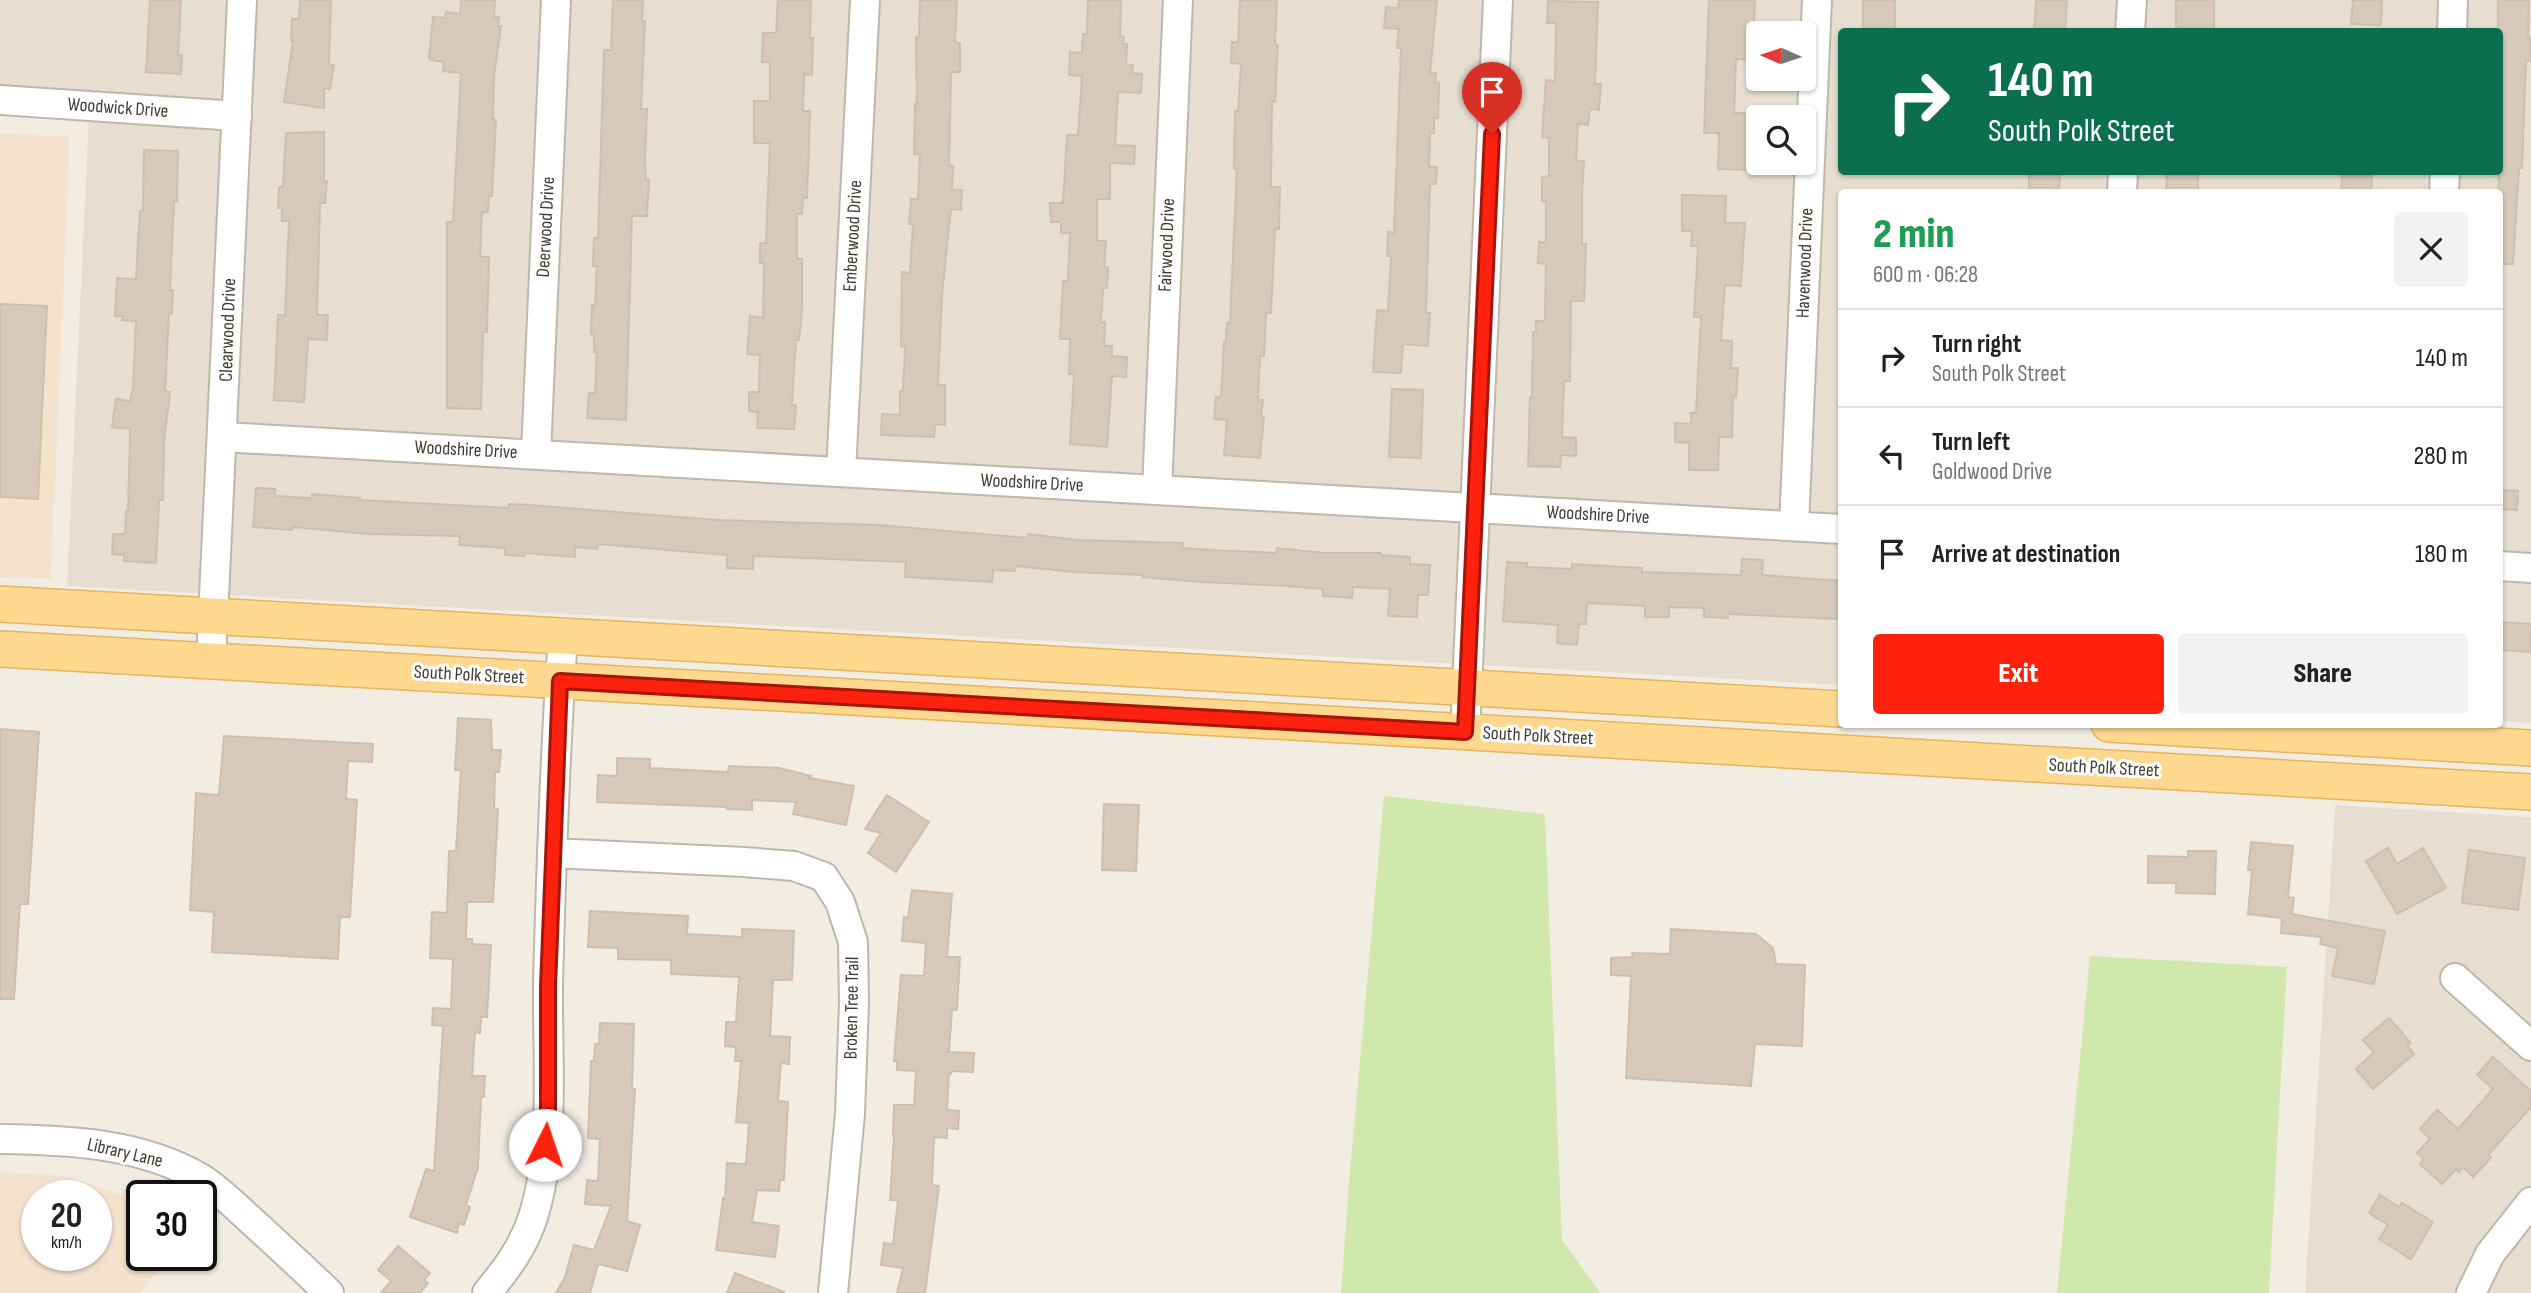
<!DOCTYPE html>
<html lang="en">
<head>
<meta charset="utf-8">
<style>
	body { margin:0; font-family:"Sofia Sans Condensed",sans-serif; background:#f2f2f2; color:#222; height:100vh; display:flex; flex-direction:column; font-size:26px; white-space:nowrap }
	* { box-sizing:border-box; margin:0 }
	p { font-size:23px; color:#767676 }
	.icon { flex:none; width:38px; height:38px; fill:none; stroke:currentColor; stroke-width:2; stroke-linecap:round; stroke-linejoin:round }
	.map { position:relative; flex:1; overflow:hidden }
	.details { position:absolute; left:1838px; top:189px; width:665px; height:539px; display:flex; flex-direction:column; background:#fff; border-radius:7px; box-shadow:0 2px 5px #0004 }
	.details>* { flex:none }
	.banner { position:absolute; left:1838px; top:28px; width:665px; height:147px; border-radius:7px; box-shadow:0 2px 5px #0004; background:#0b6e4f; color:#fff; overflow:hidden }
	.needle { width:46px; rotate:273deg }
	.tools { position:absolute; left:1746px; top:21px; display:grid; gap:14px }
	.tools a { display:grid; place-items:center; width:70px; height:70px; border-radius:7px; background:#fff; box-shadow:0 2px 5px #0004; font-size:35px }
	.speed { position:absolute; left:21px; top:1180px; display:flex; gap:14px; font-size:35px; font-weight:700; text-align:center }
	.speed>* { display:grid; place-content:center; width:91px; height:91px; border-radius:50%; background:#fff; box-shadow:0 2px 5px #0004; line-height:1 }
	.speed small { font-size:18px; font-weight:400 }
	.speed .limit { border:4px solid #111; border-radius:10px; background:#fff; color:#111 }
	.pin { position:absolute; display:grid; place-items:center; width:60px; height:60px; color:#fff; margin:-72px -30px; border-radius:50% 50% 50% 0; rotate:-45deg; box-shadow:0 0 7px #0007 }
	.pin .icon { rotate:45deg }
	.me { position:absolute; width:77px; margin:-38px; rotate:4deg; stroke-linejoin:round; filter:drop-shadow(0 0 5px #0008) }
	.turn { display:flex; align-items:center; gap:24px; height:147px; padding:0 35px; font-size:32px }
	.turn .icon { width:91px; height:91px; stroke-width:2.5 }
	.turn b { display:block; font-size:49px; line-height:60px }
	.round { display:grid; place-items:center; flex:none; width:74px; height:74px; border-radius:7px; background:#f2f2f2 }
	.summary { display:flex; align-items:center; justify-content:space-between; height:119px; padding:0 35px }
	h1 { font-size:42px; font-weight:800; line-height:52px; color:#1e9e55 }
	.primary-button { display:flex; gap:14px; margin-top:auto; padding:14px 35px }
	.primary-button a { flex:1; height:80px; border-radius:7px; background:#fe220e; color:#fff; font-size:28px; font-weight:800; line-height:80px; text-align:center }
	.primary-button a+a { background:#f2f2f2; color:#222 }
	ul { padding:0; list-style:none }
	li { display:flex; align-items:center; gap:21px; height:98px; padding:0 35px; border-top:2px solid #e0e0e0 }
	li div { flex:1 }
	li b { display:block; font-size:26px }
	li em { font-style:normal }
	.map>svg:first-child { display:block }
	.residential { fill:#e6ded1; fill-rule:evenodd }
	.commercial { fill:#f5e2cd; fill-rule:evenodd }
	.green { fill:#d0e8ab }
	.building { fill:#d7cabb; stroke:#cfbfac; stroke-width:2 }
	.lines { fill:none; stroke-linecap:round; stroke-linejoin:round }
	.minor-casing { stroke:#c0b7a9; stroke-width:32 }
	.major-casing { stroke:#e5b45e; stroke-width:38 }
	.minor { stroke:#fff; stroke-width:28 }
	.major { stroke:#ffd88f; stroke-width:35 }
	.route-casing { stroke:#a51609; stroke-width:18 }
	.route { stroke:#fe220e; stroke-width:12 }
	.labels { text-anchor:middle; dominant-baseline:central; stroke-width:6; stroke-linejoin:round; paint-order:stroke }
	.street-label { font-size:19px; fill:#443c33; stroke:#fff }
</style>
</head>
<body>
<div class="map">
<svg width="2531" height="1293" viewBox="0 0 2531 1293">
	<rect width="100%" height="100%" fill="#f2ede3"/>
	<!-- residential -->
	<g class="residential">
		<path d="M0,0H2531V723L2499,721V192H1841V685L67,586L90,92L0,86ZM1841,32H2499V172H1841ZM1759,33H1804V79H1759ZM1759,117H1804V163H1759Z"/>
		<path d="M2335,805L2531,817V1293H2305Z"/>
	</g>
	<!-- commercial -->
	<g class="commercial">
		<path d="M0,133L70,137L51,579L0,577Z"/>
		<path d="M0,1172L68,1176L142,1203V1255H169L140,1293H0ZM37,1195H96V1255H37Z"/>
	</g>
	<!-- green -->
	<g class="green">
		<path d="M1384,796L1545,814L1562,1240L1600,1293H1341L1349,1183Z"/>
		<path d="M2090,956L2287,967L2269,1293H2057Z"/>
	</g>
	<!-- building -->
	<g class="building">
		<path d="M150,0H181L178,55H182L181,74L146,72Z"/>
		<path d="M300,0H331L329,64L334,65L330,89L324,88V108L284,102L293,41H291L292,19H299Z"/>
		<path d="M461,0H495L494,17H499L498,26H501L494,76L493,120H496L492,196H489L488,212H482L480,257H489L487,332H483L481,409L447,408V222H453L461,73L443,71L444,62L431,60L429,58L433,17L445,18L446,12L460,14Z"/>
		<path d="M613,0H643L642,21H645L641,109H647L645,158L646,180H649L647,216H632L626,420L587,418L589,393H595L597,352H594V335L591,334L592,305H595L597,266H593L594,238H598L604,50H611Z"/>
		<path d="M778,0H811L810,38H813L812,75L804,74L803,111H810L809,144L807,198H803L802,214H797V259H802V310L799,340H796L794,368L792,405H796L794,429L757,428L758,412L749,411V392H759L760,355L747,354L750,316L763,318L764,263H760V243H766L770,143H754V101H770V62H762L763,33H776Z"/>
		<path d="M920,0H957L955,43H960V72H951L949,166H953L952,190H962L961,210L951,209L949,226L942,295L938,385H945V425L935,424L934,437L881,435L882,414L900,415V391H903L905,347L901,346L902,272L910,273L913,224H909L911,199H918L920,154H914L915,104L917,105L916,37H919Z"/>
		<path d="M1088,0H1121L1120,36L1124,37L1123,44H1127L1126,64L1133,65L1132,73L1142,74L1141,93L1118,92L1115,145L1135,146L1134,164L1110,163V199H1097V241H1106L1104,267H1108L1107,288H1103L1101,322H1105L1104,346H1112V356L1127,357L1126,377L1112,376L1107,447L1070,444L1074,374H1069L1070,339H1060L1063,281H1068L1070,233H1061V222H1051L1050,203H1063L1067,135H1078L1082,76L1069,75L1070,52L1082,53L1083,34H1087Z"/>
		<path d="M1240,0H1277L1275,45H1278L1275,102L1272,101L1271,187H1280L1279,229H1275L1271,313H1266L1264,356H1260L1258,400H1263L1261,417H1264L1260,458L1224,455L1227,420L1214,419L1216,397H1221L1224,342H1226L1227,323H1230L1237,169H1234L1235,111H1238L1241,64L1231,63L1232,42L1238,43Z"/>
		<path d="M1399,0H1437L1430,73H1436L1435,83H1439L1438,118H1434V133H1430L1429,167H1437L1436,184H1430L1426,313H1430L1428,346L1403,344L1401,373L1373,372L1377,310L1388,311L1391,256H1387L1388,232L1394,233L1401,48H1397L1399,29L1384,28L1386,7L1398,8Z"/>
		<path d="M1709,0H1755L1752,60L1736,59L1734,113H1749L1747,170L1718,169L1719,133H1704Z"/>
		<rect x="1863" y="0" width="32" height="29"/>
		<path d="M2036,0H2067L2065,32H2034Z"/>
		<rect x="2176" y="0" width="38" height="32"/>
		<path d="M2353,0H2382L2381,25L2351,24Z"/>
		<path d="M2498,0H2529L2528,37L2531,38V61H2526L2522,168H2519L2513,264H2499Z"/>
		<path d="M1548,1L1598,2L1595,84H1601L1599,110L1590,109L1588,125L1578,124L1576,161H1584L1582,193V244H1586L1584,301H1571L1570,381H1564L1562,437L1576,438V456L1561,455L1560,467L1528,466L1530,397H1532L1533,332H1536V321H1545L1546,264L1538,263L1539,242L1546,243V201H1542V177L1549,176V138L1542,137L1546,80L1555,81L1556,23H1547Z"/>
		<path d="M324,132V181H327L325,203H320L317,315H328L327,340L308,339L304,402L274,400L278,315H285L289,221H282V208H278L279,187H283L286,133Z"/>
		<path d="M144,150L178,151L177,201H174L170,290H173L172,314L169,313L165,391L170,392L164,441L163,500H159L156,563L124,561V555L112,554L113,534H125L126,511H128L130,439V429L112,427L116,399L130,401L133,387L136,321L122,320L123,316H115L117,278L136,279L140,211H143Z"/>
		<path d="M2029,172H2060L2059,192H2029Z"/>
		<path d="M2167,172H2198V192H2166Z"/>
		<path d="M2342,175L2372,176L2371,192H2341Z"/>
		<path d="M1682,195L1726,196L1725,223H1745L1741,286L1725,285L1721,340L1732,341L1731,368H1738L1736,397L1733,396L1732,437H1719L1718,470H1689V443L1675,442V423L1691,424V413H1696L1701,317H1694L1698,246H1691L1692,231H1682Z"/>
		<path d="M0,304L47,306L38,499L0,497Z"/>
		<path d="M1392,389L1423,390L1421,458L1389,457Z"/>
		<path d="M256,488L275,489V496L311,498L312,494L360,498V500L509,508V504L529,505L717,520L879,525L1027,538L1028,534L1077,540L1183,543L1182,548L1211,550L1276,553L1277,548L1325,553H1381V555L1410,557V564L1430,565L1428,595H1418L1417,617L1388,616L1390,589L1353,587L1352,598L1323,596V589L1287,586L1203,582L1143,577V575L1074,572L1016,566L1015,571L993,570L992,582L905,577L906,562L753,556V569L727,568V555L598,544L597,549L575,547V557L524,553V556L505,555V548L459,545L460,536L369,534L293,527L292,530L253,527Z"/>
		<path d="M2499,490L2518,491L2517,510L2499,509Z"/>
		<path d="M1742,559L1763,560L1762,575L1841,581V619L1728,614V618L1704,617V608L1669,607V617H1645V606L1587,603L1586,624H1579L1577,645L1557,643L1558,625L1503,621L1507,562L1527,563V567L1572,569V564L1642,568V572L1741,575Z"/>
		<path d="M2499,622L2531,624V652L2499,650Z"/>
		<path d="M458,718L491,720L492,750H501L499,772H495L494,808L498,809L493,902H467L466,939H472V944L491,945L487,1017H481L480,1033L475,1032L472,1076H485L484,1097H481L478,1167L466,1205L470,1207L464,1225L459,1223L457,1233L410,1217L426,1169L434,1171L443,1026L432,1025L433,1008L451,1009L453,959L430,958L432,912L447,913L449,851H456L461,770H455Z"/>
		<path d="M0,729L39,732L28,904H20L14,999H0Z"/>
		<path d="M224,736L373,744L372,762L348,761L346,799L357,800L350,917H340L338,959L212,952L214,912L190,910L196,793L219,795Z"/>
		<path d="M617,758L650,759V768L728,772L729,766L779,768L811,776L810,778L854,786L846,825L793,814L796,802L752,800V810L727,809V807L597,802L598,775L617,776Z"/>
		<path d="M887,795L929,822L896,872L868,853L881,833L865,829Z"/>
		<path d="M1104,804L1139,805L1136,871L1102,870Z"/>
		<path d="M2251,842L2293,846L2288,897L2294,898L2292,914L2385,931L2374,984L2332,976L2338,948L2320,944L2322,937L2281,933L2282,918L2248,914L2252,870H2248Z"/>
		<path d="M2388,848L2397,864L2423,848L2446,888L2397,914L2366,861Z"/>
		<path d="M2469,850L2525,858L2518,910L2462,903Z"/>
		<path d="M2188,851H2216L2215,894L2176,893V883H2148V856L2188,857Z"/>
		<path d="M912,890L952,894L947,957H960L957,1010H952L949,1052L974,1053L973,1072L951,1071V1074L949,1073L947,1110L959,1111L958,1129L947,1128V1138L934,1137L932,1185L939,1186L925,1293H897L903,1268L881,1265L884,1243L893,1244L898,1200H890L894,1136L893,1135L894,1105H914L916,1071L897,1070V1061H894L901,975L924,976L926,943L902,941L904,917L908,918Z"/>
		<path d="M590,911L688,916L687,934L742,937V929L794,931L792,980H773L770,1036L790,1037L789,1064L781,1063L778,1101L788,1102L784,1180H780L779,1191L757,1190L752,1222L779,1226L775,1257L716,1250L723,1198L725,1199L727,1163L746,1164L749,1123L736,1122L741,1061H735L736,1047L725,1046L726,1022H736L739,977L671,974V960L618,959V948L588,947Z"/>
		<path d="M1671,929L1756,934L1773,948L1776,964L1805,965L1802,1046L1755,1044L1751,1086L1626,1078L1631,976L1611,975V958L1633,957L1632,953L1670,954Z"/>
		<path d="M2389,1018L2411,1043L2407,1046L2414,1054L2373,1089L2356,1069L2374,1052L2363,1040Z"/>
		<path d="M600,1023L634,1024L632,1089H635L627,1221L640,1225L627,1271L598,1264L590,1293H556L565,1277L574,1245L594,1250L611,1206L585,1204L587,1180L598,1181L600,1139L588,1138L591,1061H594L595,1044H599Z"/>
		<path d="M2493,1057L2531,1091V1107L2488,1155L2491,1158L2473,1177L2463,1167L2459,1172L2456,1169L2442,1184L2420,1164L2424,1159L2417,1153L2430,1139L2420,1129L2437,1110L2458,1129L2493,1089L2477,1075Z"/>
		<path d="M2380,1195L2399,1207L2402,1203L2433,1222L2411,1259L2379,1239L2388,1225L2369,1213Z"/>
		<path d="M398,1246L430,1273L424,1280L428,1283L420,1293H381L391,1281L378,1270Z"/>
		<path d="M735,1273L784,1292V1293H727Z"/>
	</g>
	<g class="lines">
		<!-- minor casing -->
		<g class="minor-casing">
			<g id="minor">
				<path d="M2130,32L2132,0"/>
				<path d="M2452,32L2453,0"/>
				<path d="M0,100L237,116"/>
				<path d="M2122,192L2123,172"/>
				<path d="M2444,192L2445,172"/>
				<path d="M223,437L1841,529"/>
				<path d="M536,454L556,0"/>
				<path d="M841,472L865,0"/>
				<path d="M1157,490L1178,0"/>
				<path d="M1794,526L1817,0"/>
				<path d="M2499,566L2531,568"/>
				<path d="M211,661L242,0"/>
				<path d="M1465,732L1498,0"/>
				<path d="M552,853L744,862L794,866L824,877L840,902L853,942L854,1003L850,1114L833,1293"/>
				<path d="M2455,978L2531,1046"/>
				<path d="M0,1139C68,1140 142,1143 202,1179C221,1191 238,1209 255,1224C280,1247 305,1270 329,1293"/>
				<path d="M487,1293C507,1268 523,1248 533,1217C556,1143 547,1061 548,985C551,869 555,752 563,636"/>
				<path d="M2471,1293L2490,1254L2531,1202"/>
			</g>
		</g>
		<!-- major casing -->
		<g class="major-casing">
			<g id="major">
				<path d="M0,604L1841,709"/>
				<path d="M0,649L2531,792"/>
				<path d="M2109,724L2531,748"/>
			</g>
		</g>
		<!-- minor -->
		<use href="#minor" class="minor"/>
		<!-- major -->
		<use href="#major" class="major"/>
	</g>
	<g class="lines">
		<!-- route casing -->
		<g class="route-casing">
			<path id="route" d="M545,1145L548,1122V987L560,681L1465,732L1492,134"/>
		</g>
		<!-- route -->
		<use href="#route" class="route"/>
	</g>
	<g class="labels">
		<!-- street labels -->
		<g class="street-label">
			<text transform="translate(118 108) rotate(4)">Woodwick Drive</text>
			<text transform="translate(546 227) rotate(-87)">Deerwood Drive</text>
			<text transform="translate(853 236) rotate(-87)">Emberwood Drive</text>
			<text transform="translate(1167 245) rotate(-88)">Fairwood Drive</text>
			<text transform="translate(1805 263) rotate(-88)">Havenwood Drive</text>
			<text transform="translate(228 330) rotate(-88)">Clearwood Drive</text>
			<text transform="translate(466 450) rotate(3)">Woodshire Drive</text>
			<text transform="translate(1032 483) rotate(3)">Woodshire Drive</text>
			<text transform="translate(1598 515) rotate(3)">Woodshire Drive</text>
			<text transform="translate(469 675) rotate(3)">South Polk Street</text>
			<text transform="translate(1538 736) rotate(3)">South Polk Street</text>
			<text transform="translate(2104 768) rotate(3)">South Polk Street</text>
			<text transform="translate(852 1008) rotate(-89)">Broken Tree Trail</text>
			<text transform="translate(125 1153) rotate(13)">Library Lane</text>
		</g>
	</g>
</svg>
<div class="tools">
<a><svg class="needle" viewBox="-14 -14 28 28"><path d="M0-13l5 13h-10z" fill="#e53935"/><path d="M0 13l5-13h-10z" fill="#767676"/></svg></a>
<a><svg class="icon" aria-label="search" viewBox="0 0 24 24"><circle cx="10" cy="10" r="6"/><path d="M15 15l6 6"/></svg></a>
</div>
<div class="speed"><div>20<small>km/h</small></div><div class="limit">30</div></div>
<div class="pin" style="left:1492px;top:134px;background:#d93025"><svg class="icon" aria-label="arrive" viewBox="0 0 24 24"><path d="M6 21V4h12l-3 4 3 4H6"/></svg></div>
<svg class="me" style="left:545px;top:1145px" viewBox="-20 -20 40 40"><circle r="19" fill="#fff"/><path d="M0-13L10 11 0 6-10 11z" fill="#fe220e"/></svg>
<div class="banner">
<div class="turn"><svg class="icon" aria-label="right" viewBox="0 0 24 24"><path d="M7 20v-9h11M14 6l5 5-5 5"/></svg><div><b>140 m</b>South Polk Street</div></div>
</div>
<section class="details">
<div class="summary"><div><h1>2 min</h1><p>600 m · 06:28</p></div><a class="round"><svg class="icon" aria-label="close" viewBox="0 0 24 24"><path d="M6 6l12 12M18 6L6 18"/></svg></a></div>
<ul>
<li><svg class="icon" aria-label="right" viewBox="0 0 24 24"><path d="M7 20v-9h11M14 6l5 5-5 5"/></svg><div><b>Turn right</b><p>South Polk Street</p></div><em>140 m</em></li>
<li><svg class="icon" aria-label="left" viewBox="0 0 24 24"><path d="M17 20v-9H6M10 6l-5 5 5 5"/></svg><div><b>Turn left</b><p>Goldwood Drive</p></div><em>280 m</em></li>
<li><svg class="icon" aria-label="arrive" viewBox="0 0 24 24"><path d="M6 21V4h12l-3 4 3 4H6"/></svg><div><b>Arrive at destination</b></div><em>180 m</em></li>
</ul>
<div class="primary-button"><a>Exit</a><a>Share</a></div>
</section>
</div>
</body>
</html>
